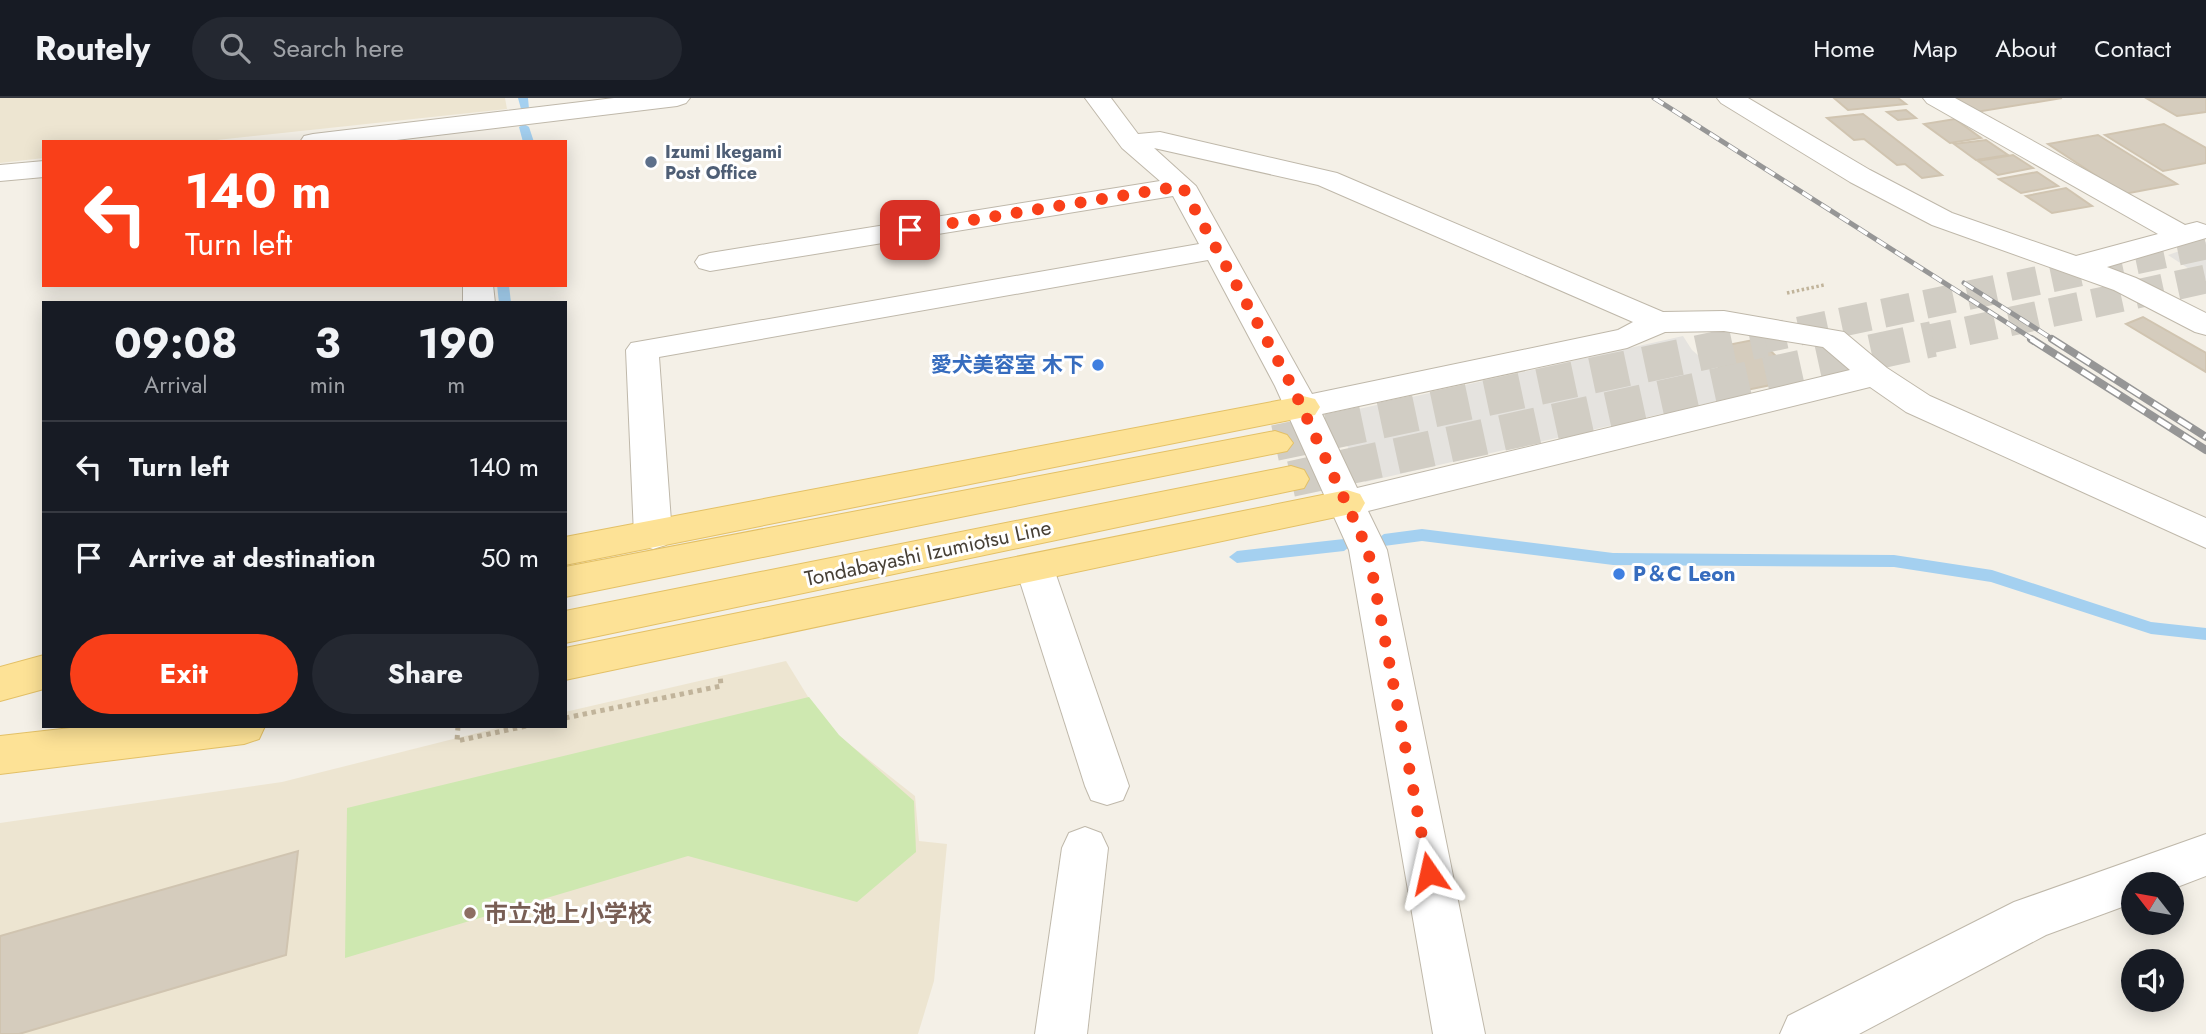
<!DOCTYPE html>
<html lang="en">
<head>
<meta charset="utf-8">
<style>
	body { margin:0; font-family:Jost,"Noto Sans JP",sans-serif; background:#242831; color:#f1f3f6; height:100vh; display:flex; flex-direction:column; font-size:26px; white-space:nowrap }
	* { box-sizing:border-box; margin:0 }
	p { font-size:23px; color:#9ea1a6 }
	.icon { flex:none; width:38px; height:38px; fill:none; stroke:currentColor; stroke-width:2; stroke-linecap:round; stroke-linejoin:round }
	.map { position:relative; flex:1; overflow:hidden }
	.drawer { position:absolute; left:42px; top:203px; width:525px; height:427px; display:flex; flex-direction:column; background:#171b24; border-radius:0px; box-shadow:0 4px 18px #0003 }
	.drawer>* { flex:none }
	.top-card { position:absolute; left:42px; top:42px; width:525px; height:147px; border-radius:0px; box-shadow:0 4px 18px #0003; background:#f93f19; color:#fff; overflow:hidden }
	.needle { width:46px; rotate:301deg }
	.buttons { position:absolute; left:2121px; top:774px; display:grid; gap:14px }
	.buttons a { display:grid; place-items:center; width:63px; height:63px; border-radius:50%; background:#171b24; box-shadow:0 4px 18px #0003; font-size:35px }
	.pin { position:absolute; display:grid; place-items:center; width:60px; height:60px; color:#fff; margin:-30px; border-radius:14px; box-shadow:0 4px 10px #0006 }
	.me { position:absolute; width:77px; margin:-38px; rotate:349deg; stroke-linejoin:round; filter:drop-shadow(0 0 5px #0008) }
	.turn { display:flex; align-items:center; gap:24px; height:147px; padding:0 28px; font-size:32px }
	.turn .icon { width:91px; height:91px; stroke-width:2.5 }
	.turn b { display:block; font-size:49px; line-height:60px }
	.eta { display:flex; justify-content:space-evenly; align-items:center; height:119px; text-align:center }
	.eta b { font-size:42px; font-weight:700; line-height:49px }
	.primary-button { display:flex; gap:14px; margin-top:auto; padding:14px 28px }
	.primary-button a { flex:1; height:80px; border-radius:42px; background:#f93f19; color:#fff; font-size:28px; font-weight:700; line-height:80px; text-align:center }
	.primary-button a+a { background:#242831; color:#f1f3f6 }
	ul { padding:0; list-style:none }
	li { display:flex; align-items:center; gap:21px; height:91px; padding:0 28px; border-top:2px solid #363941 }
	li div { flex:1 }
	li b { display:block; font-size:26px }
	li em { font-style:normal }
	header { display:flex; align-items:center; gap:42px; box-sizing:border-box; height:98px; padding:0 35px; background:#171b24; border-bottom:2px solid #363941 }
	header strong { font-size:33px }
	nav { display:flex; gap:38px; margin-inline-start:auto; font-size:24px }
	.search { width:490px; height:63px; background:#242831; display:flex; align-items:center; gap:18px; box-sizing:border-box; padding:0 24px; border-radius:38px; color:#9ea1a6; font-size:26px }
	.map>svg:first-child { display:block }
	.education { fill:#ede5d1 }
	.green { fill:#cee8b0 }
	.parking { fill:#e5e3df }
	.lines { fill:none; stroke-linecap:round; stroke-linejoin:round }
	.stream { fill:#a4d0f0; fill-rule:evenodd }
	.building { fill:#d5ccbd; stroke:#d0c4b0; stroke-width:2 }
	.major-tunnel-far1 { stroke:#d1cdc4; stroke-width:29; stroke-dasharray:29 14; stroke-linecap:butt }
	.major-tunnel { stroke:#d1cdc4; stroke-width:36; stroke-dasharray:36 18; stroke-linecap:butt }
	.minor-casing { stroke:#bfb8aa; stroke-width:2 }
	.major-casing { stroke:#e3c066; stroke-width:2 }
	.path-far1 { stroke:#c1b49b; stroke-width:3.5; stroke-dasharray:2.5 2.5; stroke-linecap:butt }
	.path { stroke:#c1b49b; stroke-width:5; stroke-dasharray:4.5 4.5; stroke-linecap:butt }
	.minor { fill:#fff; fill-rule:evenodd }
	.major { fill:#fde296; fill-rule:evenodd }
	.rail-far1-casing { stroke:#969696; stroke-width:5 }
	.rail-casing { stroke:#969696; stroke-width:8 }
	.rail-far1 { stroke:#fff; stroke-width:3.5; stroke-dasharray:11; stroke-linecap:butt }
	.rail { stroke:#fff; stroke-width:5; stroke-dasharray:15; stroke-linecap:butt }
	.route { stroke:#f93f19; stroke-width:12; stroke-dasharray:0 21.6 }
	.service-dot { fill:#5c6f8a; stroke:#fff; stroke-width:2.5 }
	.shop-dot { fill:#3f7fe0; stroke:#fff; stroke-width:2.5 }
	.education-dot { fill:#8d6e63; stroke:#fff; stroke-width:2.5 }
	.labels { text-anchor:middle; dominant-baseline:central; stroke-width:6; stroke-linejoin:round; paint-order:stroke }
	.far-service-label { font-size:18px; font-weight:bold; fill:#4e5e75; stroke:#fff; text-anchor:start }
	.shop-label { font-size:21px; font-weight:bold; fill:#366cbe; stroke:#fff; text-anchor:end }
	.street-label { font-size:21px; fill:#474036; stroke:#fff }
	.near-education-label { font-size:24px; font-weight:bold; fill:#785e54; stroke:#fff; text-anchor:start }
</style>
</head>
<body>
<header>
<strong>Routely</strong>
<div class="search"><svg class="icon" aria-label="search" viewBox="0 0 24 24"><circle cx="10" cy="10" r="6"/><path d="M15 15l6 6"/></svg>Search here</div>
<nav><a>Home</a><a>Map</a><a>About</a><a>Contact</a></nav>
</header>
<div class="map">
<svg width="2206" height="936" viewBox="0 0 2206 936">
	<rect width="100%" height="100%" fill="#f4f0e7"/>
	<!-- education -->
	<g class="education">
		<path d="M0,0H505L507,11L198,44H44V60L0,65Z"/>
		<path d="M786,563L826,628L915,698L919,743L947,746L934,883L918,936H0V725L282,684L505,628H565V614Z"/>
	</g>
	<!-- green -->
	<path class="green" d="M809,599L839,637L914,703L916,754L857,804L688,758L345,860L347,710Z"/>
	<!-- parking -->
	<g class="parking">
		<path d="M2206,144V182L2168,157Z"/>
		<path d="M1683,238L1692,252L1744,297L1365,384L1332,317Z"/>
	</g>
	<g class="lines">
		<!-- stream -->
		<g class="stream">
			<path d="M518,0H528L529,11H521Z"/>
			<path d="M524,26L529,29L534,44H523L519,29Z"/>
			<path d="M497,187H509L511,205H499Z"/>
			<path d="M1422,431L1613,455L1894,457L1992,472L2151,524L2206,530V542L2151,536L1991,484L1894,469L1613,467L1422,443L1384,448L1376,442L1384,436Z"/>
			<path d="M1344,441L1352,447L1344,453L1237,465L1229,459L1237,453Z"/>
		</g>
	</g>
	<!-- building -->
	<g class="building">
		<path d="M1834,0H1898L1906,6L1848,12Z"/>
		<path d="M1947,0H2062L1970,15Z"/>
		<path d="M2146,0H2206V14L2177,18Z"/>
		<path d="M1906,12L1916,20L1898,22L1887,14Z"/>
		<path d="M1863,16L1942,77L1922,80L1905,66L1897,67L1864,41L1854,42L1827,20Z"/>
		<path d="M1955,21L1981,40L1950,45L1924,26Z"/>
		<path d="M2164,26L2206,50V65L2163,73L2105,37Z"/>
		<path d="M2098,37L2177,86L2124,96L2048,46Z"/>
		<path d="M1986,42L2008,57L1976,62L1954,46Z"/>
		<path d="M2013,57L2033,70L1998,77L1978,63Z"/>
		<path d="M2037,74L2058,88L2021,95L1999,81Z"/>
		<path d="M2066,90L2092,108L2052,115L2026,98Z"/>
		<path d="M2143,219L2206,255V274L2126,226Z"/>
		<path d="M1758,241L1800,281L1742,293L1702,252Z"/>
		<path d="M298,753L286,857L19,936H0V838Z"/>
	</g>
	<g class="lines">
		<!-- major-tunnel-far1 -->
		<g class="major-tunnel-far1">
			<path d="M1757,242L2206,147"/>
			<path d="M1925,242L2206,181"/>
		</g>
		<!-- major-tunnel -->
		<g class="major-tunnel">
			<path d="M1275,345L1765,241"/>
			<path d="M1291,381L1933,241"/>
		</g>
		<!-- minor casing -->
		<g class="minor-casing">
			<g id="minor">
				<path d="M614,0H690L686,5L677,8L380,44H300L304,38L313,36Z"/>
				<path d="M1085,0H1111L1138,36L1160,34L1337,75L1663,214L1724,213L1844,234L1887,270L1930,298L2206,420V450L1906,314L1870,289L1368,413L1387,452L1485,936H1433L1349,452L1275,288L1208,162L659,259L672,437L666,447L653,451L640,447L634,437L626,252L631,245L1199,146L1173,98L710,173L699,170L695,164L699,158L710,155L1160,83L1122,50ZM1154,50L1318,87L1633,224L1618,232L1312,296L1196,88ZM1724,233L1823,249L1850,272L1357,390L1322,316L1627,250L1665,234Z"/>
				<path d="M1717,0H1748L1870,72L1952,115L2076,158L2158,136L1927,5L1923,0H1955L2185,127L2197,124L2206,127V140L2107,169L2136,180L2206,215V237L2195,234L2114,192L1932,127L1850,84L1721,5Z"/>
				<path d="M44,63V79L0,83V67Z"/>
				<path d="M463,187H493L495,205H463Z"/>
				<path d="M1035,457L1049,461L1054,471L1129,688L1123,702L1107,707L1091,702L1085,688L1016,471L1021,461Z"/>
				<path d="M1085,729L1101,735L1108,750L1087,936H1035L1062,750L1069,735Z"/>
				<path d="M2206,736V778L2172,791V786H2133V805L2046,837L1859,936H1780L1788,918L2014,804Z"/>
			</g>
		</g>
		<!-- major casing -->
		<g class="major-casing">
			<g id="major">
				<path d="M1303,298L1315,301L1320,309L1315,317L565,467V439Z"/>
				<path d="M1275,333L1287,337L1293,345L1287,353L565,499V469Z"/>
				<path d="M1291,368L1304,372L1309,381L1304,390L565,545V513Z"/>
				<path d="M1347,392L1360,396L1365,405L1360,414L565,582V550Z"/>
				<path d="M44,557V591L0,603V569Z"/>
				<path d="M88,628H265L259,641L244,646L0,676V638Z"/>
			</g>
		</g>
		<!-- path-far1 -->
		<path class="path-far1" d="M1787,195L1824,187"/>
		<!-- path -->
		<g class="path">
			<path d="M565,620L721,588L720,577"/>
			<path d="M458,628L457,643L526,628"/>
		</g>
		<!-- minor -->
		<use href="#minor" class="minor"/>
		<!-- major -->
		<use href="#major" class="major"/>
		<!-- rail-far1 casing -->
		<g class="rail-far1-casing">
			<g id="rail-far1">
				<path d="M1654,0L2034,242"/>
				<path d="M1964,185L2054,242"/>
			</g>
		</g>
		<!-- rail casing -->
		<g class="rail-casing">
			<g id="rail">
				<path d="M2031,241L2206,352"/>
				<path d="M2052,241L2206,339"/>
			</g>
		</g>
		<!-- rail-far1 -->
		<use href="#rail-far1" class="rail-far1"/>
		<!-- rail -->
		<use href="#rail" class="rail"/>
	</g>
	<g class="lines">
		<!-- route -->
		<path class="route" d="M910,132L1182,88L1292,288L1368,452L1429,775"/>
	</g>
	<!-- markers -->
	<circle class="service-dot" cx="651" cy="64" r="7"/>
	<g class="shop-dot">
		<circle cx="1098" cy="267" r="7"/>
		<circle cx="1619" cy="476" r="7"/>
	</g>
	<circle class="education-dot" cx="470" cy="815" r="7"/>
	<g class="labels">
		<!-- far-service labels -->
		<g class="far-service-label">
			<text x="665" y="54">Izumi Ikegami<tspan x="665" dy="21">Post Office</tspan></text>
		</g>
		<!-- shop labels -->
		<g class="shop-label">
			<text x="1084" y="267">愛犬美容室 木下</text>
			<text x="1633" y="476" text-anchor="start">P＆C Leon</text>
		</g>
		<!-- street labels -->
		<g class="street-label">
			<text transform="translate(928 455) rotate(-12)">Tondabayashi Izumiotsu Line</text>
		</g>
		<!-- near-education labels -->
		<g class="near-education-label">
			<text x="484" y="815">市立池上小学校</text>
		</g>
	</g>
</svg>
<div class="buttons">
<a><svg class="needle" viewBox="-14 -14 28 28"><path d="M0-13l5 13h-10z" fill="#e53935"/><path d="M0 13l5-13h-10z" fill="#9ea1a6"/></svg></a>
<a><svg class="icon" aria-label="sound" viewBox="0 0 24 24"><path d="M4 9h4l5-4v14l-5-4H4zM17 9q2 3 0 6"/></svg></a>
</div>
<div class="pin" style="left:910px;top:132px;background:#d93025"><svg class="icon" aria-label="arrive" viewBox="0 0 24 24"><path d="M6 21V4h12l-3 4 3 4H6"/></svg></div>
<svg class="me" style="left:1429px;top:775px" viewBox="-20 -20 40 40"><path d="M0-17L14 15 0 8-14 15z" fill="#f93f19" stroke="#fff" stroke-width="4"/></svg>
<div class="top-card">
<div class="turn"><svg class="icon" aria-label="left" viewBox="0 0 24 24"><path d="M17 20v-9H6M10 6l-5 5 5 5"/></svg><div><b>140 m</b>Turn left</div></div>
</div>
<section class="drawer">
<div class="eta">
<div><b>09:08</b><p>Arrival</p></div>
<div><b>3</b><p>min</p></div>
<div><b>190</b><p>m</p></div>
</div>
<ul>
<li><svg class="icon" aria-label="left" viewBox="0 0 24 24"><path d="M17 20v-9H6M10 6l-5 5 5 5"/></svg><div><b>Turn left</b></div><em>140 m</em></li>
<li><svg class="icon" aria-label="arrive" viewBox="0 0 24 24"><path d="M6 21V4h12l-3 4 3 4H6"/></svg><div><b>Arrive at destination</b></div><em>50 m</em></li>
</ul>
<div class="primary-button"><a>Exit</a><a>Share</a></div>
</section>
</div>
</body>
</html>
